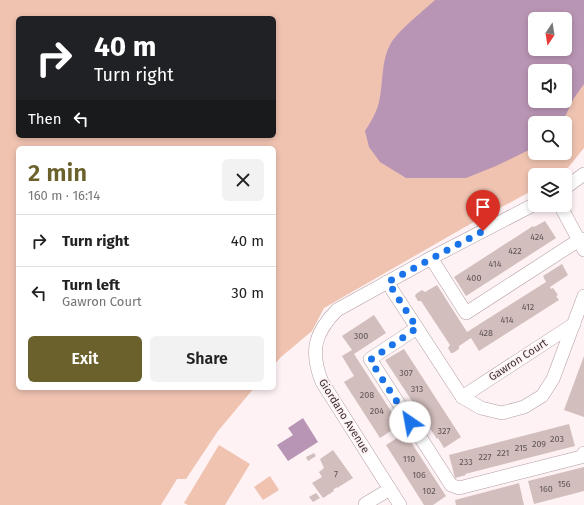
<!DOCTYPE html>
<html lang="en">
<head>
<meta charset="utf-8">
<style>
	body { margin:0; font-family:"Fira Sans",sans-serif; background:#f2f2f2; color:#222; height:100vh; display:flex; flex-direction:column; font-size:15px; white-space:nowrap }
	* { box-sizing:border-box; margin:0 }
	p { font-size:13px; color:#767676 }
	.icon { flex:none; width:22px; height:22px; fill:none; stroke:currentColor; stroke-width:2; stroke-linecap:round; stroke-linejoin:round }
	.map { position:relative; flex:1; overflow:hidden }
	.panel { position:absolute; left:16px; top:146px; width:260px; height:244px; display:flex; flex-direction:column; background:#fff; border-radius:6px; box-shadow:0 2px 6px #0003 }
	.panel>* { flex:none }
	.guide { position:absolute; left:16px; top:16px; width:260px; height:122px; border-radius:6px; box-shadow:0 2px 6px #0003; background:#202124; color:#fff; overflow:hidden }
	.needle { width:26px; rotate:192deg }
	.fabs { position:absolute; left:528px; top:12px; display:grid; gap:8px }
	.fabs a { display:grid; place-items:center; width:44px; height:44px; border-radius:6px; background:#fff; box-shadow:0 2px 6px #0003; font-size:20px }
	.pin { position:absolute; display:grid; place-items:center; width:34px; height:34px; color:#fff; margin:-41px -17px; border-radius:50% 50% 50% 0; rotate:-45deg; box-shadow:0 0 4px #0007 }
	.pin .icon { rotate:45deg }
	.me { position:absolute; width:44px; margin:-22px; rotate:327deg; stroke-linejoin:round; filter:drop-shadow(0 0 3px #0008) }
	.turn { display:flex; align-items:center; gap:14px; height:84px; padding:0 12px; font-size:18px }
	.turn .icon { width:52px; height:52px; stroke-width:2.5 }
	.turn b { display:block; font-size:28px; line-height:34px }
	.then { display:flex; align-items:center; height:38px; padding:0 12px; background:#0003; gap:8px; font-size:15px }
	.round { display:grid; place-items:center; flex:none; width:42px; height:42px; border-radius:6px; background:#f2f2f2 }
	.headline { display:flex; align-items:center; justify-content:space-between; height:68px; padding:0 12px }
	h1 { font-size:24px; font-weight:600; line-height:30px; color:#6b612d }
	.cta { display:flex; gap:8px; margin-top:auto; padding:8px 12px }
	.cta a { flex:1; height:46px; border-radius:6px; background:#6b612d; color:#fff; font-size:16px; font-weight:600; line-height:46px; text-align:center }
	.cta a+a { background:#f2f2f2; color:#222 }
	ul { padding:0; list-style:none }
	li { display:flex; align-items:center; gap:12px; height:52px; padding:0 12px; border-top:1px solid #e0e0e0 }
	li div { flex:1 }
	li b { display:block; font-size:15px }
	li em { font-style:normal }
	.map>svg:first-child { display:block }
	.green { fill:#f0c3b1; fill-rule:evenodd }
	.water { fill:#b895b4; fill-rule:evenodd }
	.building { fill:#d2bebc }
	.lines { fill:none; stroke-linecap:round; stroke-linejoin:round }
	.minor-casing { stroke:#b19da0; stroke-width:14 }
	.minor { stroke:#fff; stroke-width:13 }
	.route { stroke:#1a73e8; stroke-width:7; stroke-dasharray:0 12.6 }
	.labels { text-anchor:middle; dominant-baseline:central; stroke-width:3.5; stroke-linejoin:round; paint-order:stroke }
	.number-label { font-size:9px; fill:#615656 }
	.street-label { font-size:11px; fill:#3b3334; stroke:#fff2f4 }
</style>
</head>
<body>
<div class="map">
<svg width="584" height="505" viewBox="0 0 584 505">
	<rect width="100%" height="100%" fill="#fff2f4"/>
	<!-- green -->
	<g class="green">
		<path d="M0,0H584V148L562,175H535V189L465,227L324,308L312,331L281,357L274,365V148H18V388H254L218,431L186,479H177L161,505H0ZM18,18H274V136H18ZM535,19H565V49H535ZM535,71H565V101H535ZM535,123H565V153H535Z"/>
		<path d="M219,445L250,464L225,505H188L184,503Z"/>
		<path d="M270,476L279,490L263,500L254,487Z"/>
	</g>
	<!-- water -->
	<g class="water">
		<path d="M435,0H584V84L574,98L562,123H535V147L496,166L466,178H406L380,162L369,147L365,131C370,123 375,115 378,106C384,86 380,62 391,43C400,29 422,12 435,0ZM535,19H565V49H535ZM535,71H565V101H535Z"/>
		<path d="M303,418L318,442L288,461L277,445L293,435L288,428Z"/>
	</g>
	<!-- building -->
	<g class="building">
		<path d="M545,221L556,238L466,296L454,277L533,226L534,227Z"/>
		<path d="M562,264L568,275L550,287L551,289L553,288L558,295L556,296L559,300L479,351L471,338L459,346V349L453,353H451L448,348L450,345L421,301H418L415,296L416,294L422,290L425,292L437,285L467,332L546,282L543,276Z"/>
		<path d="M374,315L386,333L354,354L400,425L380,438L344,382L354,376L342,356L352,350L342,336Z"/>
		<path d="M404,349L461,437L444,448L438,438L437,439L385,360Z"/>
		<path d="M584,356V417L564,410Z"/>
		<path d="M569,424L575,446L465,474L466,475L455,478L449,455Z"/>
		<path d="M405,433L446,496L433,505H424L386,445Z"/>
		<path d="M333,450L353,478L337,488V487L333,490L334,491L323,498L312,483L322,477L319,472L324,468L320,459Z"/>
		<path d="M314,453L316,456L308,461L306,457Z"/>
		<path d="M584,467V491L534,504L528,481Z"/>
		<path d="M519,483L524,505H456L455,500Z"/>
		<path d="M316,493L320,498L313,502L309,497Z"/>
	</g>
	<g class="lines">
		<!-- minor casing -->
		<g class="minor-casing">
			<g id="minor">
				<path d="M565,188L584,174"/>
				<path d="M560,205L584,250"/>
				<path d="M431,258L466,313L579,240L584,239"/>
				<path d="M387,282L462,397L481,408L502,413L524,407L542,396L553,379L584,296"/>
				<path d="M417,328L370,359L451,485L459,488L581,457L584,453"/>
				<path d="M462,397L574,324"/>
				<path d="M365,504L390,489"/>
				<path d="M400,505L322,382C310,352 314,333 337,310L431,258L535,204"/>
			</g>
		</g>
		<!-- minor -->
		<use href="#minor" class="minor"/>
	</g>
	<g class="lines">
		<!-- route -->
		<path class="route" d="M410,422L370,360L417,328L388,282L483,231"/>
	</g>
	<g class="labels">
		<!-- number labels -->
		<g class="number-label">
			<text x="537" y="237">424</text>
			<text x="515" y="251">422</text>
			<text x="495" y="264">414</text>
			<text x="474" y="278">400</text>
			<text x="528" y="307">412</text>
			<text x="507" y="320">414</text>
			<text x="486" y="333">428</text>
			<text x="361" y="336">300</text>
			<text x="406" y="373">307</text>
			<text x="417" y="389">313</text>
			<text x="367" y="395">208</text>
			<text x="377" y="411">204</text>
			<text x="444" y="431">327</text>
			<text x="557" y="439">203</text>
			<text x="539" y="444">209</text>
			<text x="521" y="448">215</text>
			<text x="503" y="453">221</text>
			<text x="485" y="457">227</text>
			<text x="409" y="459">110</text>
			<text x="466" y="462">233</text>
			<text x="336" y="474">7</text>
			<text x="419" y="475">106</text>
			<text x="564" y="484">156</text>
			<text x="546" y="489">160</text>
			<text x="429" y="491">102</text>
		</g>
		<!-- street labels -->
		<g class="street-label">
			<text transform="translate(518 360) rotate(-33)">Gawron Court</text>
			<text transform="translate(344 416) rotate(58)">Giordano Avenue</text>
		</g>
	</g>
</svg>
<div class="fabs">
<a><svg class="needle" viewBox="-14 -14 28 28"><path d="M0-13l5 13h-10z" fill="#e53935"/><path d="M0 13l5-13h-10z" fill="#767676"/></svg></a>
<a><svg class="icon" aria-label="sound" viewBox="0 0 24 24"><path d="M4 9h4l5-4v14l-5-4H4zM17 9q2 3 0 6"/></svg></a>
<a><svg class="icon" aria-label="search" viewBox="0 0 24 24"><circle cx="10" cy="10" r="6"/><path d="M15 15l6 6"/></svg></a>
<a><svg class="icon" aria-label="layers" viewBox="0 0 24 24"><path d="M12 4l9 5-9 5-9-5zM3 14l9 5 9-5"/></svg></a>
</div>
<div class="pin" style="left:483px;top:231px;background:#d93025"><svg class="icon" aria-label="arrive" viewBox="0 0 24 24"><path d="M6 21V4h12l-3 4 3 4H6"/></svg></div>
<svg class="me" style="left:410px;top:422px" viewBox="-20 -20 40 40"><circle r="19" fill="#fff"/><path d="M0-13L10 11 0 6-10 11z" fill="#1a73e8"/></svg>
<div class="guide">
<div class="turn"><svg class="icon" aria-label="right" viewBox="0 0 24 24"><path d="M7 20v-9h11M14 6l5 5-5 5"/></svg><div><b>40 m</b>Turn right</div></div>
<div class="then">Then<svg class="icon" aria-label="left" viewBox="0 0 24 24"><path d="M17 20v-9H6M10 6l-5 5 5 5"/></svg></div>
</div>
<section class="panel">
<div class="headline"><div><h1>2 min</h1><p>160 m · 16:14</p></div><a class="round"><svg class="icon" aria-label="close" viewBox="0 0 24 24"><path d="M6 6l12 12M18 6L6 18"/></svg></a></div>
<ul>
<li><svg class="icon" aria-label="right" viewBox="0 0 24 24"><path d="M7 20v-9h11M14 6l5 5-5 5"/></svg><div><b>Turn right</b></div><em>40 m</em></li>
<li><svg class="icon" aria-label="left" viewBox="0 0 24 24"><path d="M17 20v-9H6M10 6l-5 5 5 5"/></svg><div><b>Turn left</b><p>Gawron Court</p></div><em>30 m</em></li>
</ul>
<div class="cta"><a>Exit</a><a>Share</a></div>
</section>
</div>
</body>
</html>
